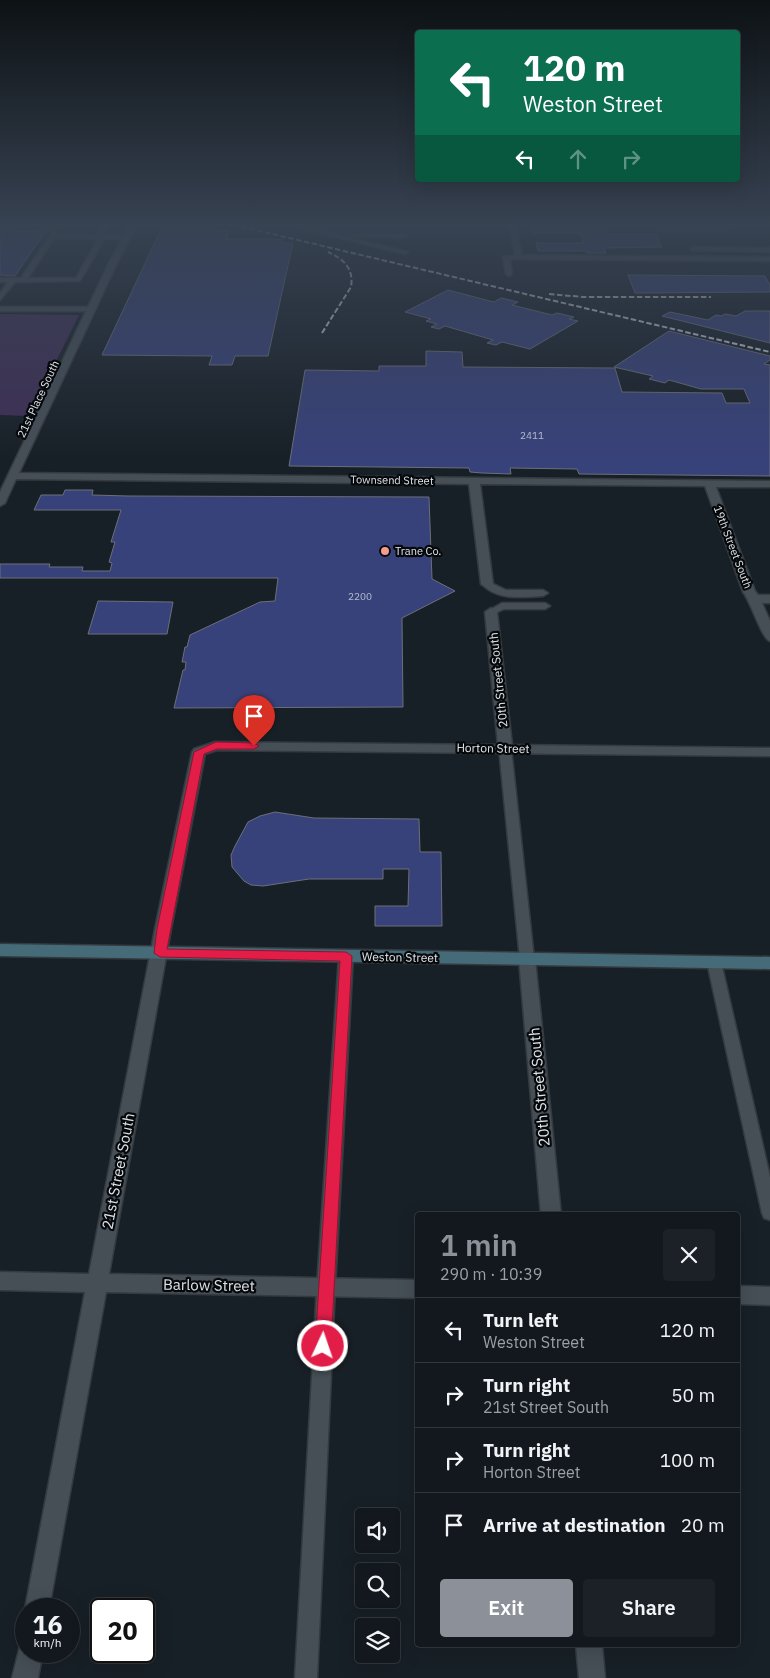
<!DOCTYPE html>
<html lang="en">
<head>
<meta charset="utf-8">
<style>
	body { margin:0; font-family:"IBM Plex Sans",sans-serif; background:#1b2126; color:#f1f3f6; height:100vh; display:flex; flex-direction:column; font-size:19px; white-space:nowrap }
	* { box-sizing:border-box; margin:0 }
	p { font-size:16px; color:#9ca0a4 }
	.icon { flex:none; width:28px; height:28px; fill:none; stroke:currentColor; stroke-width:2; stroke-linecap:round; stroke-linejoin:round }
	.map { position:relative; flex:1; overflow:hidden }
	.sheet { position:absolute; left:415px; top:1212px; width:325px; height:435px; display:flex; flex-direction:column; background:#12181d; border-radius:5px; box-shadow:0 5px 20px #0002,0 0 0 1px #31373b }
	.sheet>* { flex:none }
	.hud { position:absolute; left:415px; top:30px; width:325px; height:152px; border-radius:5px; box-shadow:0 5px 20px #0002,0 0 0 1px #31373b; background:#0b6e4f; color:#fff; overflow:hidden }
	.fabs { position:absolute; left:355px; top:1508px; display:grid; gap:10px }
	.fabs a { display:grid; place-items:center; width:45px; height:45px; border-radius:5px; background:#12181d; box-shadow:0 5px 20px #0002,0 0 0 1px #31373b; font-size:25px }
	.speed { position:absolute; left:15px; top:1598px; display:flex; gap:10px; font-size:25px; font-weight:700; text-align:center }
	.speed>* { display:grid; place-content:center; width:65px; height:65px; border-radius:50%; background:#12181d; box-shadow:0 5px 20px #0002,0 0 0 1px #31373b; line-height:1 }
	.speed small { font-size:12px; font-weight:400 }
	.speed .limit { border:2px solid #111; border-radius:8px; background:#fff; color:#111 }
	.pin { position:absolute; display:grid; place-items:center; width:42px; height:42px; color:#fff; margin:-51px -21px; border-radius:50% 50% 50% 0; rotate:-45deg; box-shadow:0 0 5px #0007 }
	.pin .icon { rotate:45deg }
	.me { position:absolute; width:55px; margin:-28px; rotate:3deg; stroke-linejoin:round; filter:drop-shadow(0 0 4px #0008) }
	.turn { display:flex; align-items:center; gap:18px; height:105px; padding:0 25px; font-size:22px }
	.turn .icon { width:65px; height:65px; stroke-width:2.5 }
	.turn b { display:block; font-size:35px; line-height:42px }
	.lanes { display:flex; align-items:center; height:48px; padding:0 25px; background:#0003; justify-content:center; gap:25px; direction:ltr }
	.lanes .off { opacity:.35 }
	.round { display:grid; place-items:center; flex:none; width:52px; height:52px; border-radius:5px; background:#1b2126 }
	.summary { display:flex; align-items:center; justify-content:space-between; height:85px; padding:0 25px }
	h1 { font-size:30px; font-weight:600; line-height:38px; color:#8c9099 }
	.primary-button { display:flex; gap:10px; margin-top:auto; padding:10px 25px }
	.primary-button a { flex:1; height:58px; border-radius:5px; background:#8c9099; color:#fff; font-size:20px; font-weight:600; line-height:58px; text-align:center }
	.primary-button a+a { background:#1b2126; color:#f1f3f6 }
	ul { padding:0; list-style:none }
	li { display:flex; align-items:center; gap:15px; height:65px; padding:0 25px; border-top:1px solid #31373b }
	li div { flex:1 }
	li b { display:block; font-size:19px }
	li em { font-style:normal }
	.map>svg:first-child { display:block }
	.green { fill:#3f2f56 }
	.building { fill:#38427a; stroke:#6c6f7a }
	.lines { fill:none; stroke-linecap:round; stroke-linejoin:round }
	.lane-casing { stroke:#343a3f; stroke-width:3 }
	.street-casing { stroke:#343a3f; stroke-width:3 }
	.secondary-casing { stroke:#343a3f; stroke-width:3 }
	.lane { fill:#464f56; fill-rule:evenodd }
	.street { fill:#464f56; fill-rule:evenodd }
	.secondary { fill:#456b78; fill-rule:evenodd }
	.rail { stroke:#cbd0d6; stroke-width:2; stroke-dasharray:5.5 2.5; stroke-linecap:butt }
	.route { fill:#e11d48; stroke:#92132f }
	.poi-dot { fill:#f59c90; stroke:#06090c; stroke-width:2 }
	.labels { text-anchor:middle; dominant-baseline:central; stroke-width:4.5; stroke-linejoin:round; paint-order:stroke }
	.number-label { font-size:10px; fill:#b5bccd }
	.far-street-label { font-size:11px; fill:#dfe4e9; stroke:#06090c }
	.far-poi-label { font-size:11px; fill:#dfe4e9; stroke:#06090c; text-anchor:start }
	.street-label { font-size:12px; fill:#dfe4e9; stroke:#06090c }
	.near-street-label { font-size:15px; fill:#dfe4e9; stroke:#06090c }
</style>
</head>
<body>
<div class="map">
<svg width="770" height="1678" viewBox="0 0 770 1678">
	<rect width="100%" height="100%" fill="#182027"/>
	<!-- green -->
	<path class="green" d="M0,314L79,315L29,416L0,415Z"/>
	<!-- building -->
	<g class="building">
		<path d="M0,223L18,226L14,231H46L15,276L0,275Z"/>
		<path d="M577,223H595L596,226H605L606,234H656L662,247L604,248L606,253H587L586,251H538L536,243H584L580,233H532L531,227H578Z"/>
		<path d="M162,227L219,228L218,231H229L226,239H273L283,240L282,243H293L268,356H235L232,365H209L212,356L102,355Z"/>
		<path d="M628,275L765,276L770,285V292L635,293Z"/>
		<path d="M448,290L494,302L501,298L518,302L512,305L552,315L557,313L574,317L569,319L578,321L530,349L502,342L496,345L487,343L493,340L445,326L439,329L431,327L437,324L426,321L431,319L405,312Z"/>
		<path d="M745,311H770V343L662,316L670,312L708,320L716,315L721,316L725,314L736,316Z"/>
		<path d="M669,331L770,356V360L764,364L770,365V476L579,474L577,469L510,468L511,474L482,473L470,472L469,468L289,466L305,370L379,371V366H426V351L462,352L463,367L615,368L622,392L722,393L726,403H750L744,389H701L669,380L665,383L649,379L653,376L614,367Z"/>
		<path d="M65,490H93L92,495L128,496L429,497L432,579L455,591L402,618L403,707L174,708L183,670H185L186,662H182L185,647H187L190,635L260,602L275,601L278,578H0V564H50L49,567H83L82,571H110L112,563L109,562L115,542H111L121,510H34L41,495H63Z"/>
		<path d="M98,601L173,602L167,634H88Z"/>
		<path d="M275,812L314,818L419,819L420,852H441L442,926H375V906H408L409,869H383V879H309L263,886L251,885L244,881L232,867L231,855L235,846L248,822L260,816Z"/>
	</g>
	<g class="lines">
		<!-- lane casing -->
		<g class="lane-casing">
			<g id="lane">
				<path d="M42,223H48L45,226L59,228L56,234L96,235L104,223H110L102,235H126L129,237L126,239H104L80,281L15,282L0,300V293L8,282H0V278H21L53,231L39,229ZM54,238L98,239L76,278H28Z"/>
				<path d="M277,223H289L408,252L405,254Z"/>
				<path d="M509,223H515L522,255L770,257V261L510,259L512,274L509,276L506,274L503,257L515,255Z"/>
				<path d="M648,223L664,226L707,228L749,223C737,233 668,235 654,228C652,228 649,225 648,223Z"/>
				<path d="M353,234H405L408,236L405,238L351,237Z"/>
				<path d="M693,247L770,248V252L691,250V248Z"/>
				<path d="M0,307H91L94,309L91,311H0Z"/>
				<path d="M487,581L506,590H543L548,593L543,596C523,597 497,601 482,584Z"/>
				<path d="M502,603H545L550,606L545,609H504L491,615L486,612Z"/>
				<path d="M505,745L511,748L534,959L532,962H522L520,959L499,748Z"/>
				<path d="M346,951L351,953L353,956L335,1287L317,1678H295L317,1287L339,956L341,953Z"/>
				<path d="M714,957L719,959L721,962L770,1177V1220L764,1218L762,1213L707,962L709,959Z"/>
			</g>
		</g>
		<!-- street casing -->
		<g class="street-casing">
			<g id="street">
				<path d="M130,223H138L116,265L19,473L770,481V487H716L755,591L758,595H770V603H762L770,621V641C762,639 751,602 743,592L705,486L480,484L493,584L487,588L481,584L469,484L16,479L5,503L0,506V492L108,265Z"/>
				<path d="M491,608L497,612L512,745L770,748V756L217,750L205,754L171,929L109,1274L418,1280V1298L106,1292L49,1609H26V1613L25,1609L85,1292L0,1290V1272L89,1274L155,929L192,752L194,749L215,742L498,745L485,612Z"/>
				<path d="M527,953L533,955L535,959L561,1215H541L519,959L521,955Z"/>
				<path d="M738,1286L770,1287V1305L738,1304Z"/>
				<path d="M26,1640V1651H43L38,1678H12L21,1642Z"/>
				<path d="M576,1645H602L605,1678H579Z"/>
			</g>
		</g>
		<!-- secondary casing -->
		<g class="secondary-casing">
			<path id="secondary" d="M0,944L770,957V969L0,956Z"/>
		</g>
		<!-- lane -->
		<use href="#lane" class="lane"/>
		<!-- street -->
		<use href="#street" class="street"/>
		<!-- secondary -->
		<use href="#secondary" class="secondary"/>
		<!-- rail -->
		<g class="rail">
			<path d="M226,223L770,352"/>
			<path d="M549,294L583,297H711"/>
			<path d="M322,333L351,287C354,269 344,259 328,252"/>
		</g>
	</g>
	<!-- sky -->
	<linearGradient id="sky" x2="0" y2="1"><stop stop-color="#0d1215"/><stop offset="0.49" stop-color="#374252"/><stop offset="1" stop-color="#374252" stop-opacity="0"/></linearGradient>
	<rect width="770" height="458" fill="url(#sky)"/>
	<!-- route -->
	<path class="route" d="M216,742L254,743L259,746L254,749H217L204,754L167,949L346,952L352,956L331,1346L329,1351L323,1353L317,1351L315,1346L340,961L160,957L154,953L157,929L194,752Z"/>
	<!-- markers -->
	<circle class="poi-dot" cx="385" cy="551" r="5"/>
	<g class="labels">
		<!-- number labels -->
		<g class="number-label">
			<text x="532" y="435">2411</text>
			<text x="360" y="596">2200</text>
		</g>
		<!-- far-street labels -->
		<g class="far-street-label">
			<text transform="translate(38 399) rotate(-65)">21st Place South</text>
			<text transform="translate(392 480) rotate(1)">Townsend Street</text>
			<text transform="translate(733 547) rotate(69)">19th Street South</text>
		</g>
		<!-- far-poi labels -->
		<g class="far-poi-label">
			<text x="395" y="551">Trane Co.</text>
		</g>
		<!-- street labels -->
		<g class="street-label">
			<text transform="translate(498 680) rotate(-96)">20th Street South</text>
			<text transform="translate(493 748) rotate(1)">Horton Street</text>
			<text transform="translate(400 957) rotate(1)">Weston Street</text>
		</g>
		<!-- near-street labels -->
		<g class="near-street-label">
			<text transform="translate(539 1087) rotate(-95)">20th Street South</text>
			<text transform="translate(118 1171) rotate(-79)">21st Street South</text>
			<text transform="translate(209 1285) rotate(1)">Barlow Street</text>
		</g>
	</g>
</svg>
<div class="fabs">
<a><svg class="icon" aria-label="sound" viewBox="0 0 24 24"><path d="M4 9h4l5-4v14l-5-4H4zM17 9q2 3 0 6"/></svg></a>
<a><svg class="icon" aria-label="search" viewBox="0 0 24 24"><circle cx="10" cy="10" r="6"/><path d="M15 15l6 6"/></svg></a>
<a><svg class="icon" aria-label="layers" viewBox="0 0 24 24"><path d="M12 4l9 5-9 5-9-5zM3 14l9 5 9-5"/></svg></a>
</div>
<div class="speed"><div>16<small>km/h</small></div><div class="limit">20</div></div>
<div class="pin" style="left:254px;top:746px;background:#d93025"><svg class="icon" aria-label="arrive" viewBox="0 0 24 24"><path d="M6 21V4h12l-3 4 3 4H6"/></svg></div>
<svg class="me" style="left:323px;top:1346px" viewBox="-20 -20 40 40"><circle r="17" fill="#e11d48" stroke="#fff" stroke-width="3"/><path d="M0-11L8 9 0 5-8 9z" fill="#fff"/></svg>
<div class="hud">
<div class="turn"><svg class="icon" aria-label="left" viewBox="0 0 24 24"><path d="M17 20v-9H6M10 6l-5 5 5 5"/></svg><div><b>120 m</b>Weston Street</div></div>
<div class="lanes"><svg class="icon" aria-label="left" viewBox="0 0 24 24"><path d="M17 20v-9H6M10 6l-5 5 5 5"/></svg><svg class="icon off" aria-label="ahead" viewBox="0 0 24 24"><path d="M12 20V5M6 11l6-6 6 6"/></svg><svg class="icon off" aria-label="right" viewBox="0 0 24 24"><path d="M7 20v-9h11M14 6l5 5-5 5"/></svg></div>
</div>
<section class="sheet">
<div class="summary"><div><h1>1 min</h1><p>290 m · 10:39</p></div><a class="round"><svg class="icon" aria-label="close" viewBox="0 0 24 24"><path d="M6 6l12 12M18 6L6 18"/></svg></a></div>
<ul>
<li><svg class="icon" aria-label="left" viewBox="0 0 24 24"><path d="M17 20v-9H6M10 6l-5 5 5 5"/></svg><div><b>Turn left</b><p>Weston Street</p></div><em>120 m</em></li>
<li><svg class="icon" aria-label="right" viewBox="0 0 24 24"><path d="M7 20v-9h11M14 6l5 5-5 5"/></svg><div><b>Turn right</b><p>21st Street South</p></div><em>50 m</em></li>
<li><svg class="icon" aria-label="right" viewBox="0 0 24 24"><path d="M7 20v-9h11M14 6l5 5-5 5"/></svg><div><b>Turn right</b><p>Horton Street</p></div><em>100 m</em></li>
<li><svg class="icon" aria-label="arrive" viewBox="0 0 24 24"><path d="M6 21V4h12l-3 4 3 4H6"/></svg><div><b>Arrive at destination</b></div><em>20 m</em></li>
</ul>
<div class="primary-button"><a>Exit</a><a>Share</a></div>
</section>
</div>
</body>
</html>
